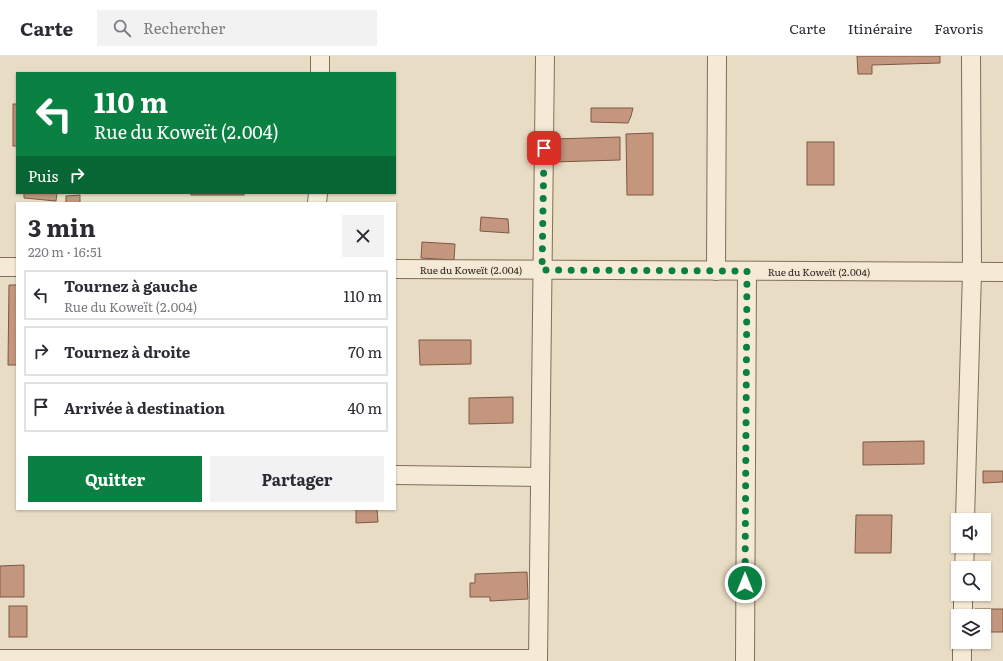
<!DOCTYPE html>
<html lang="fr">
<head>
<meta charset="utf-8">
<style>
	body { margin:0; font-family:Literata,serif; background:#f2f2f3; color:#2b2b33; height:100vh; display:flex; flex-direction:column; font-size:15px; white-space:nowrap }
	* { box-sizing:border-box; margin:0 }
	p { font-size:13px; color:#7c7c81 }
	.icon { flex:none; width:22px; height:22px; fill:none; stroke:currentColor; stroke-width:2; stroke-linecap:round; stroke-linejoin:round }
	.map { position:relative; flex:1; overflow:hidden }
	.sheet { position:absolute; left:16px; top:146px; width:380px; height:308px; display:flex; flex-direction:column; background:#fff; border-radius:0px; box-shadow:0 1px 3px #0004 }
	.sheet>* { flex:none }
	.guide { position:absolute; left:16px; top:16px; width:380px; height:122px; border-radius:0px; box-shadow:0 1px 3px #0004; background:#0b8043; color:#fff; overflow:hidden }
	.buttons { position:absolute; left:951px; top:457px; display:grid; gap:8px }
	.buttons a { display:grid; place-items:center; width:40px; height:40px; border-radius:0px; background:#fff; box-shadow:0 1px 3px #0004; font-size:20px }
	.pin { position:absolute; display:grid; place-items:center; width:34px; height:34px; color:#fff; margin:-17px; border-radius:8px; box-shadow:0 2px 6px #0006 }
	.me { position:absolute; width:44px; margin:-22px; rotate:0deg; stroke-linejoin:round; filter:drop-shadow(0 0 3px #0008) }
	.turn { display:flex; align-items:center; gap:14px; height:84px; padding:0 12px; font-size:18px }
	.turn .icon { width:52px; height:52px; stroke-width:2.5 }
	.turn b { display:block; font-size:28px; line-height:34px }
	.then { display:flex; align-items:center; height:38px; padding:0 12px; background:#0003; gap:8px; font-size:15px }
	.round { display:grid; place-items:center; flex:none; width:42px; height:42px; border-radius:0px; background:#f2f2f3 }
	.summary { display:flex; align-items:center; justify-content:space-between; height:68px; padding:0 12px }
	h1 { font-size:24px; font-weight:700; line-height:30px }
	.button { display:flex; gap:8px; margin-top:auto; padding:8px 12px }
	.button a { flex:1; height:46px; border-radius:0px; background:#0b8043; color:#fff; font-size:16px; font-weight:700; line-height:46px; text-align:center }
	.button a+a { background:#f2f2f3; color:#2b2b33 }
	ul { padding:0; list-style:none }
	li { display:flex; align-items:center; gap:12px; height:50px; margin:0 8px 6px; padding:0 4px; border:2px solid #e1e1e2; border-radius:0px }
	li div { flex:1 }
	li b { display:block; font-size:15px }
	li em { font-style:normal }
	header { display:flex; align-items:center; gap:24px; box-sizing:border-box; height:56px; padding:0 20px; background:#fff; border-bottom:1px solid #e1e1e2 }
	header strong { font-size:19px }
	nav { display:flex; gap:22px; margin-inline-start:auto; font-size:14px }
	.search { width:280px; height:36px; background:#f2f2f3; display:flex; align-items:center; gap:10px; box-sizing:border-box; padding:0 14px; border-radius:0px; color:#7c7c81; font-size:15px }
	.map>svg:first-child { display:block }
	.building { fill:#c3967d; stroke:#7e5845 }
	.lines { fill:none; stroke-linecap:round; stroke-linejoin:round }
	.minor-casing { stroke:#816e5c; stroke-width:20 }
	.minor { stroke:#f5ead6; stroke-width:18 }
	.route { stroke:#0b8043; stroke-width:7; stroke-dasharray:0 12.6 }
	.labels { text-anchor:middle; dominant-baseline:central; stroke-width:3.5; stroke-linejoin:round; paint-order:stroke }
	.street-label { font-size:10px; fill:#33271f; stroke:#f1e7d2 }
</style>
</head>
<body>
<header>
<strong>Carte</strong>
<div class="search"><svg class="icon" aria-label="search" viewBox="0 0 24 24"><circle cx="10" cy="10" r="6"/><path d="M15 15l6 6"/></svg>Rechercher</div>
<nav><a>Carte</a><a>Itinéraire</a><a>Favoris</a></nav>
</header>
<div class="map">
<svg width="1003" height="605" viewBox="0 0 1003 605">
	<rect width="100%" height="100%" fill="#e9dcc4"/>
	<!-- building -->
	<g class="building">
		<path d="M857,0H940V7L872,9V18H858Z"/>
		<rect x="13" y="48" width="4" height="42"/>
		<path d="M591,52H633L631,60L628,67L591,66Z"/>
		<path d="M653,77V139H627L626,78Z"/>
		<path d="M620,81V104L554,106V83Z"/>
		<rect x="807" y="86" width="27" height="43"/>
		<path d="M24,137H57L56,145L24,142Z"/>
		<rect x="191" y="137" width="53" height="2"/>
		<path d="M80,139V147H66V140Z"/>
		<path d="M481,161L508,163L509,177L480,175Z"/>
		<path d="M422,186L455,188L454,204L421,202Z"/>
		<path d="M9,229H17V309H8Z"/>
		<path d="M419,284H471V308L420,309Z"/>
		<path d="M513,341V367L469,368V342Z"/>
		<path d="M924,385V408L863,409V386Z"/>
		<path d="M983,415H1003V426L983,427Z"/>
		<path d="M356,453H377L378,466L356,467Z"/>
		<path d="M856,459H892L891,497H855Z"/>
		<path d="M24,509V541H0V510Z"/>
		<path d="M527,516L528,543L490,545V541H470V527H475V518Z"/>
		<rect x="9" y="550" width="18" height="31"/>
		<path d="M975,553H1003V576H984V560H975Z"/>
	</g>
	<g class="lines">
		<!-- minor casing -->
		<g class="minor-casing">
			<g id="minor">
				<path d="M320,0V17"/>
				<path d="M317,147L318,137"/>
				<path d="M0,211H17"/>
				<path d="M395,213L1003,216"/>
				<path d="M716,215L717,0"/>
				<path d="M395,419L540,421"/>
				<path d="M965,464L972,216L971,0"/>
				<path d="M964,512L965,490"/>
				<path d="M963,560V538"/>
				<path d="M0,603H538"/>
				<path d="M962,603V586"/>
				<path d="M538,605L545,0"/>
				<path d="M745,605L747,215"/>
			</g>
		</g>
		<!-- minor -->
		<use href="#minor" class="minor"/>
	</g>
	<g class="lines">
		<!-- route -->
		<path class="route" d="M544,92L542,214L747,215L745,527"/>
	</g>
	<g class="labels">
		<!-- street labels -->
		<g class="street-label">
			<text x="471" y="213">Rue du Koweït (2.004)</text>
			<text x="819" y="215">Rue du Koweït (2.004)</text>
		</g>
	</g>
</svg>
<div class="buttons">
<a><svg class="icon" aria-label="sound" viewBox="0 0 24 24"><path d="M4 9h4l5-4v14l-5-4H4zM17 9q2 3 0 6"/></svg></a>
<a><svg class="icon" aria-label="search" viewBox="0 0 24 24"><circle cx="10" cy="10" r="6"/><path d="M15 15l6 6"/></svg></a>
<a><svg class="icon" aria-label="layers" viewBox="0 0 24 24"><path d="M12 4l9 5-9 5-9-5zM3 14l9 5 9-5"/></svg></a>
</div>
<div class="pin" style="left:544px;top:92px;background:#d93025"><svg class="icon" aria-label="arrive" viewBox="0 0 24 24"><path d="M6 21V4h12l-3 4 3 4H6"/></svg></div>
<svg class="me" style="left:745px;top:527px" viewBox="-20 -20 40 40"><circle r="17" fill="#0b8043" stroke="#fff" stroke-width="3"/><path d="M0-11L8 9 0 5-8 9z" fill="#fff"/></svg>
<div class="guide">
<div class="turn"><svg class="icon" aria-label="left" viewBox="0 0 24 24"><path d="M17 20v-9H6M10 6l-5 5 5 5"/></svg><div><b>110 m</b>Rue du Koweït (2.004)</div></div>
<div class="then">Puis<svg class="icon" aria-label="right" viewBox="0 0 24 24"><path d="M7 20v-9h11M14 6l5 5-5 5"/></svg></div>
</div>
<section class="sheet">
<div class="summary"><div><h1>3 min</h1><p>220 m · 16:51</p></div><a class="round"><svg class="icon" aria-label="close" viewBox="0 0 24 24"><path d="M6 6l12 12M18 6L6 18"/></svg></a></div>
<ul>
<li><svg class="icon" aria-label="left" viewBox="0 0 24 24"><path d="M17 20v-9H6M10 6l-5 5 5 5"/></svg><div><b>Tournez à gauche</b><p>Rue du Koweït (2.004)</p></div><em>110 m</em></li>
<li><svg class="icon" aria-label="right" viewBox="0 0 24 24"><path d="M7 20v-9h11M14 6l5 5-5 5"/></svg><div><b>Tournez à droite</b></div><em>70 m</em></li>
<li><svg class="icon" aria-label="arrive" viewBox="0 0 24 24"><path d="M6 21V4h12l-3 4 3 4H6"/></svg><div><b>Arrivée à destination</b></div><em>40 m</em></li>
</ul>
<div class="button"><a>Quitter</a><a>Partager</a></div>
</section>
</div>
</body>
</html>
